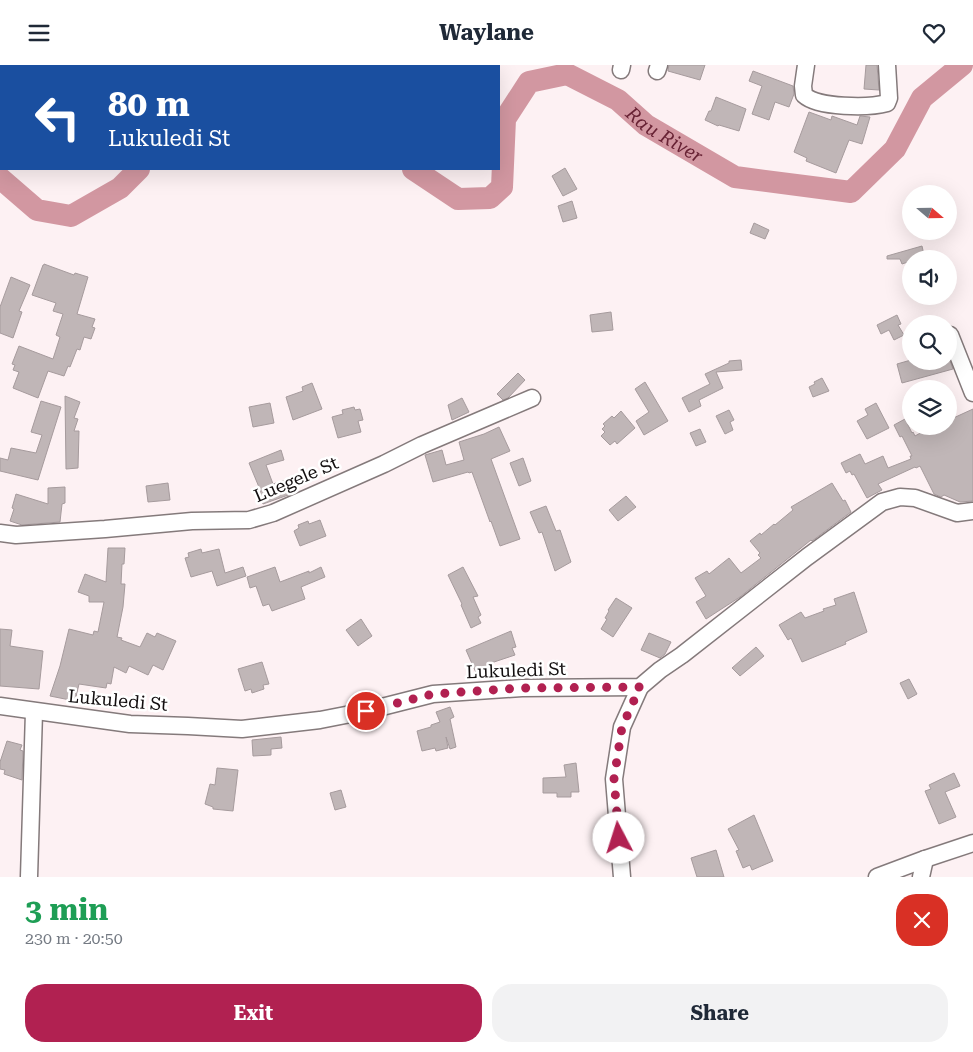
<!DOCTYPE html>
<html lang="en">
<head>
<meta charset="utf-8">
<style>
	body { margin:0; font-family:"Roboto Serif",serif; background:#f2f2f3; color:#1f2937; height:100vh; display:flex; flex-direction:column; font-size:19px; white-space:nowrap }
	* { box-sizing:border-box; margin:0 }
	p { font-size:16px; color:#747a83 }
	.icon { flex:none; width:28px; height:28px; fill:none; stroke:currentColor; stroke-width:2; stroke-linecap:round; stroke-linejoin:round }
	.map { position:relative; height:812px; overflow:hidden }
	.drawer { display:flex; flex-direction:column; background:#fff; flex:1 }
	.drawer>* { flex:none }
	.hud { position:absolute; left:0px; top:0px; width:500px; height:105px; box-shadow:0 5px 20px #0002; background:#1a4fa0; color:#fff; overflow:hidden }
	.needle { width:32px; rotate:110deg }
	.controls { position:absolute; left:902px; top:120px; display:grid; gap:10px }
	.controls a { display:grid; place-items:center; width:55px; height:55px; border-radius:50%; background:#fff; box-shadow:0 5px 20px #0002; font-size:25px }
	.pin { position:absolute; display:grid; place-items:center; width:42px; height:42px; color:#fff; margin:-21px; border:2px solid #fff; border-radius:50%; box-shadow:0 1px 5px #0007 }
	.me { position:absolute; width:55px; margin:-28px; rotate:355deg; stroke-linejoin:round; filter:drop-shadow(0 0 4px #0008) }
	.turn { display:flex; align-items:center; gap:18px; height:105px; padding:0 25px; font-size:22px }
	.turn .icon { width:65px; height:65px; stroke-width:2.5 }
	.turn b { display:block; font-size:35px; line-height:42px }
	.round { display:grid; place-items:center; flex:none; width:52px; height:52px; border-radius:20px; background:#f2f2f3 }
	.overview { display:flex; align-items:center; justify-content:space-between; height:85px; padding:0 25px }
	h1 { font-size:30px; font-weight:700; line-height:38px; color:#1e9e55 }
	.action { display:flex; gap:10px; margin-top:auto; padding:10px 25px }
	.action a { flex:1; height:58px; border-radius:20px; background:#b12151; color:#fff; font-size:20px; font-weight:700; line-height:58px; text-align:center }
	.action a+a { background:#f2f2f3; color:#1f2937 }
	header { display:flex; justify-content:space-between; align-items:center; height:65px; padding:0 25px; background:#fff; font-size:22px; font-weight:700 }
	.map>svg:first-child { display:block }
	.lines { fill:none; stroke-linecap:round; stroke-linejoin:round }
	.river { stroke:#d297a1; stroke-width:22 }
	.building { fill:#c0b6b7; stroke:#a69b9d }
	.minor-casing { stroke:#847a7b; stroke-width:19 }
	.minor { stroke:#fff; stroke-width:16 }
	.route { stroke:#b12151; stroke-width:9; stroke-dasharray:0 16.2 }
	.labels { text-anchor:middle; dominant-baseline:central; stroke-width:5; stroke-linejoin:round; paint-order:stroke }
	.street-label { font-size:18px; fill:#110d0e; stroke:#fff }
	.water-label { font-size:19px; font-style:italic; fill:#682234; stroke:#fff }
</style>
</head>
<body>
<header><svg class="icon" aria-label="menu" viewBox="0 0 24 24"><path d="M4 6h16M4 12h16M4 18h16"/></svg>Waylane<svg class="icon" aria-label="heart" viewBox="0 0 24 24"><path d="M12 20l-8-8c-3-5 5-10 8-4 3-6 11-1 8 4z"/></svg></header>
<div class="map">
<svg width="973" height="812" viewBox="0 0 973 812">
	<rect width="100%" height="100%" fill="#fdf1f3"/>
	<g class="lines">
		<!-- river -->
		<g class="river">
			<path id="s1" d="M413,104L458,134L490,133L502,122L505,54L529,17L567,9L618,35L646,60L735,112L851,127L895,84L922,33L962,0"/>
			<path d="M0,113L37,145L71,151L120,123L139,104"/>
		</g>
	</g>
	<!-- building -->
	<g class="building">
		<path d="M669,0H705L700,15L668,6Z"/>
		<path d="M866,0H877L879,25L864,24Z"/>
		<path d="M753,6L793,21L794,29L789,42L775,37L769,55L752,49L762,21L749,16Z"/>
		<path d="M716,32L746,44L739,66L719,60L718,61L705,55L709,46H711Z"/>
		<path d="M809,47L831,55L832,51L857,60L860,51L870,52L862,79L849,75L836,108L806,96L807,93L794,87Z"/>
		<path d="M565,103L577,124L563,131L552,111Z"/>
		<path d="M572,136L577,153L563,157L558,141Z"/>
		<path d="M754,158L769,165L765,174L750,168Z"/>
		<path d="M922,181L925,194H911V196L902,199L900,194H887V191Z"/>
		<path d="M44,199L74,210L75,208L88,212L77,249L95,254L92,262L95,263L91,274L84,272L80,285L77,284L70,302L68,301L64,311L48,306L38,333L13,323L19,307L13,305L15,300L12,299L19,281L53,294L60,272L56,270L63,249L53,246L56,238L32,230L43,200H44Z"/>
		<path d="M11,212L30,220L19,246L22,247L13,273L0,268V242Z"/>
		<path d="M611,247L613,265L592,267L590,250Z"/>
		<path d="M897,250L901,259L898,260L904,270L894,275L889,265L881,269L877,260Z"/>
		<path d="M741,295L742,305L716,307L723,323L699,335L701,341L689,347L682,333L710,319L705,309L729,298V296Z"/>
		<path d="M911,295V296H950L953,304L902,318L897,299Z"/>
		<path d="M518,308L525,315L508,333L503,335L497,329Z"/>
		<path d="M822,313L829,326L813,332L809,322L815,319L814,317Z"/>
		<path d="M645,317L668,356L644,370L636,356L649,347L635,324Z"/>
		<path d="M312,318L322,344L293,355L286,332L303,326L302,322Z"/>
		<path d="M65,331L80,337L74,353L78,354L74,366H79L78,403L66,404Z"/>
		<path d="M462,333L469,347L452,355L448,340Z"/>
		<path d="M41,336L61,342L38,415L0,406V393L8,395L11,383L36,388L42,370L31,367Z"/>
		<path d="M270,338L274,358L253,362L249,342Z"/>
		<path d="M876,338L889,363L867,374L857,356L868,350L865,344Z"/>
		<path d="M354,342L355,345L360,344L363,355L358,356L361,367L338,373L332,352L343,349L342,345Z"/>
		<path d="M973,344V436L960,437L944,430L941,432L934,429L920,401L916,403L915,402L878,419L882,425L867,433L854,409L852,410L850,406L846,408L841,398L860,389L865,399L883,391L888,403L911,394L910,391H912L902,371L900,372L894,360L905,354L912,368L913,367L915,371L933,361H949V355Z"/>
		<path d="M729,345L734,355L730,357L733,365L725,369L716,351Z"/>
		<path d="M621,346L635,363L617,379L615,376L610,380L601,371L605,367L602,364L605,361L603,359L612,351L614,353Z"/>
		<path d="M499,362L510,386L491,394L520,474L500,481L491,456L490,457L472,407L469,408L468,407L433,417L425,390L442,385L446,400L464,395L459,377L484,369Z"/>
		<path d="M700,364L706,377L696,381L690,368Z"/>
		<path d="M281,385L284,395L266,400L273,419L286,415L291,429L263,439L259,428L261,427L249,398Z"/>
		<path d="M523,393L531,416L519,421L510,398Z"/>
		<path d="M168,418L170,435L148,437L146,421Z"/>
		<path d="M832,418L843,436L845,435L851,447L812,476L811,475L740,532L706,554L696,537L706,531L695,513L707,506L709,509L729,493L741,508L761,493L758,490L760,488L750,476L760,468L761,470L774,459L775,460L793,445L791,442Z"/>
		<path d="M65,422V438L62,439L60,457L22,460L10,456L14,444L12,443L16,429L48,439V423Z"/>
		<path d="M626,431L636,442L618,456L609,445Z"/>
		<path d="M546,441L556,466L560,465L571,497L555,506L542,467L539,468L530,447Z"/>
		<path d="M320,455L326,471L300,481L294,466L299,463L298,460L308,456L309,459Z"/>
		<path d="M108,483H125L124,499H122L121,519H125L123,542L117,572L122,573L121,575L140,582L147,568L155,572L157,568L176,576L175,578L163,605L153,600L148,610L129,601L126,608L114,602L111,619L107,618L106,623L79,619L75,636L50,631L60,601L69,564L93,570L94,566L98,567L104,537H89V531L78,527L85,509L106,517Z"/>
		<path d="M201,484L202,488L219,484L225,508L243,502L246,511L217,521L212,506L191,512L185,493L189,492L188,488Z"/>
		<path d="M275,502L280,517L309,506V508L321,502L325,512L301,522L305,534L272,546L269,539L263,541L256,521L250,523L247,512Z"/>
		<path d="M463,502L478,531L473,532L481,550L478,552L481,558L471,563L461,540L462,539L448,510Z"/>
		<path d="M854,527L867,567L845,577L846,579L802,597L791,573L788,575L779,560L801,547L805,553L824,546L823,544L836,540L834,534Z"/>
		<path d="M616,533L632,543L613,572L601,564L607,554L605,553L609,546L608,545Z"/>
		<path d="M361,554L372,571L358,581L346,565Z"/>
		<path d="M0,564L12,565L10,581L43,586L39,624L0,621Z"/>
		<path d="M511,566L516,582L512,583L515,590L491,598L493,603L477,610L466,585Z"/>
		<path d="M649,568L671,577L665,589L660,593L641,585Z"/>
		<path d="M756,582L764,591L740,611L732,603Z"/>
		<path d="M262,597L269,619L263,620L264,624L252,628L251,624L245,626L238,604Z"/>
		<path d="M909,614L917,629L908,634L900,618Z"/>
		<path d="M450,642L454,652L450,654L456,682L450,684L446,672L448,683L436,686L435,683L422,686L417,666L431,662V660L440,657L436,647Z"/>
		<path d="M281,672L282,683L271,684V690L253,691L252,675Z"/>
		<path d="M7,676L22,680L20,685L23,686L22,715L4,709L5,705L0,704V697Z"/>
		<path d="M576,698L579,727H571V732H557V728H543V713L566,712L564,700Z"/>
		<path d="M217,703L238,705L233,746L213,744V742L205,739L210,719L215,720Z"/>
		<path d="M954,708L960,721L945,727L956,752L939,759L925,726L931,724L929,720Z"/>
		<path d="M341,725L346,742L335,745L330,728Z"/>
		<path d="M754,750L773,796L752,805L750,800L743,803L736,786L739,785L728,764Z"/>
		<path d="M716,785L724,812H697L691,793Z"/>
	</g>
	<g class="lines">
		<!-- minor casing -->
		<g class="minor-casing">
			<g id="minor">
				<path d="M806,0L803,21L804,30C818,43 869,43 887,38L889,33L887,0"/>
				<path d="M621,5L622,0"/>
				<path d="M657,6L659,0"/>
				<path d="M950,270L973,328"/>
				<path d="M0,468L16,470L105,464L192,456L249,455L273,448L384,399L422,380L532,333"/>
				<path d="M0,641L130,659L188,661L242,664L320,655L366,646L433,629L522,623L640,622L660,605L682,590L807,492L882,437L900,432L915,433L957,448L973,446"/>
				<path d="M29,812L34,647"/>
				<path d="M622,812L614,714L622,662L640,622"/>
				<path d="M877,812L925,794L973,778"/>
				<path d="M921,812L925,794"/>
			</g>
		</g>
		<!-- minor -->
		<use href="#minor" class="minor"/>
	</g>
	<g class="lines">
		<!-- route -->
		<path class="route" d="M366,646L433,629L522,623L640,622L622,662L614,714L619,773"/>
	</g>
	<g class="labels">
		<!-- street labels -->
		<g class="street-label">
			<text transform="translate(296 414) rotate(-23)">Luegele St</text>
			<text transform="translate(516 605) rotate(-2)">Lukuledi St</text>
			<text transform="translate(118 635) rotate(5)">Lukuledi St</text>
		</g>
		<!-- water labels -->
		<g class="water-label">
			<text stroke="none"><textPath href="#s1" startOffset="369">Rau River</textPath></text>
		</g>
	</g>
</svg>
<div class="controls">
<a><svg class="needle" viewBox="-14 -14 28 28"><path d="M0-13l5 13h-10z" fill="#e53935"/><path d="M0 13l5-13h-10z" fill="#747a83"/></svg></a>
<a><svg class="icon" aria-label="sound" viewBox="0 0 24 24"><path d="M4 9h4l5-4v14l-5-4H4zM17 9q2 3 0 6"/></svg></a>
<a><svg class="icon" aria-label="search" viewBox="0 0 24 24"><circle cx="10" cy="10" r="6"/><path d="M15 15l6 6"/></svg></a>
<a><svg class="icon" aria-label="layers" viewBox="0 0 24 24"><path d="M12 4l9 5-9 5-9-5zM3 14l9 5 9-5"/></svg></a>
</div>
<div class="pin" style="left:366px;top:646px;background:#d93025"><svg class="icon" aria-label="arrive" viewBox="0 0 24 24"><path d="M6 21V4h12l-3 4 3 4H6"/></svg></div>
<svg class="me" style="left:619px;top:773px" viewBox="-20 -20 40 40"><circle r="19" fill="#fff"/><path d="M0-13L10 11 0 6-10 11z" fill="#b12151"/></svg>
<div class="hud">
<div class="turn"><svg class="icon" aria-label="left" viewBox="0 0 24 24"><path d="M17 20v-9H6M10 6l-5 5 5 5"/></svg><div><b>80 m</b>Lukuledi St</div></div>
</div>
</div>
<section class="drawer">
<div class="overview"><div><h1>3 min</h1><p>230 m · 20:50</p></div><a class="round" style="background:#d93025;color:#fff"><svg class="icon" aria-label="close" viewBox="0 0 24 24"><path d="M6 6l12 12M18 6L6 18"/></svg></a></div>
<div class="action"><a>Exit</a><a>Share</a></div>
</section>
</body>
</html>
